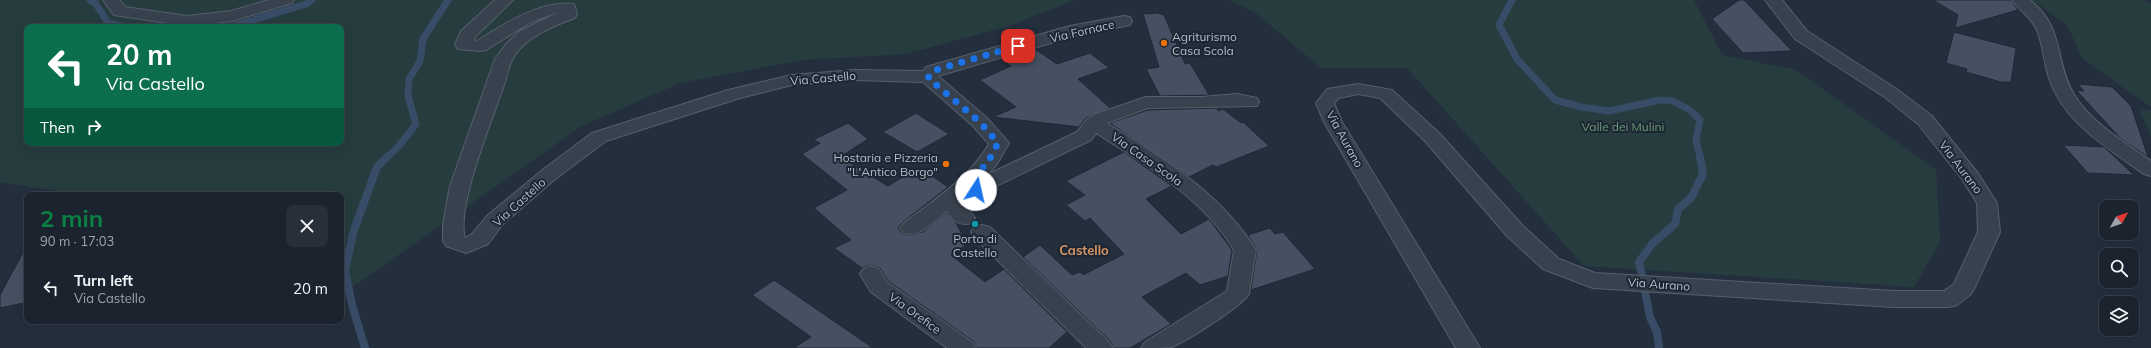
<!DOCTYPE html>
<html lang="en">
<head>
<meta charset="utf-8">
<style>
	body { margin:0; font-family:Mulish,sans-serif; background:#282f3a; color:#f1f3f6; height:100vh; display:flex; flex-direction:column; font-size:15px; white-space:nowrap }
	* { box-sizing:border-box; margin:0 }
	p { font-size:13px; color:#a0a4aa }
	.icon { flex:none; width:22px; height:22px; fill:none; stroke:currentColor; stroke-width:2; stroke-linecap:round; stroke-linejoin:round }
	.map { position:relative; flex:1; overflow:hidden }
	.side { position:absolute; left:24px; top:192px; width:320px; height:132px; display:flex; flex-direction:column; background:#1b232e; border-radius:8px; box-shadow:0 4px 16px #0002,0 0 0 1px #39404a }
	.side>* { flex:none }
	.hud { position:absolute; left:24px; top:24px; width:320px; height:122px; border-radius:8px; box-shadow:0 4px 16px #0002,0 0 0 1px #39404a; background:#0b6e4f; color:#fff; overflow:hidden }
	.needle { width:26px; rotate:50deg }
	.buttons { position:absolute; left:2099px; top:200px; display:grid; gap:8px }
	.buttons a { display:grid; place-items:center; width:40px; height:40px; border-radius:8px; background:#1b232e; box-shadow:0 4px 16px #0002,0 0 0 1px #39404a; font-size:20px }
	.pin { position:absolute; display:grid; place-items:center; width:34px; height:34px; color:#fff; margin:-17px; border-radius:8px; box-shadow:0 2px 6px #0006 }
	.me { position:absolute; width:44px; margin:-22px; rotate:10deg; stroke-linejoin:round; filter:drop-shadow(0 0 3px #0008) }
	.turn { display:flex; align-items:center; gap:14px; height:84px; padding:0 16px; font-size:18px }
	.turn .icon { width:52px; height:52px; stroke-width:2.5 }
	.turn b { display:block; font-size:28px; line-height:34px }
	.then { display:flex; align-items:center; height:38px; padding:0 16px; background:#0003; gap:8px; font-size:15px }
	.round { display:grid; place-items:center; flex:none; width:42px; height:42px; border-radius:8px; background:#282f3a }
	.overview { display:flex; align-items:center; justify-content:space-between; height:68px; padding:0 16px }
	h1 { font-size:24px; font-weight:700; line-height:30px; color:#0b8043 }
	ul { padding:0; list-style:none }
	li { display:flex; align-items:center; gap:12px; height:56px; padding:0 16px }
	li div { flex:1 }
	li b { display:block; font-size:15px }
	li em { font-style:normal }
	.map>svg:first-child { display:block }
	.green { fill:#263c3f; fill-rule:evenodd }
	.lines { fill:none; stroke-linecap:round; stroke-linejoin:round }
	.stream-far1 { stroke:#394c67; stroke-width:7 }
	.stream { stroke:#394c67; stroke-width:8 }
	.building { fill:#455162; stroke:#1f2835 }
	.street-casing { stroke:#565f6c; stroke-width:2 }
	.street { fill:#38414e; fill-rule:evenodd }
	.route { stroke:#1a73e8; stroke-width:7; stroke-dasharray:0 12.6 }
	.food-dot { fill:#e8710a; stroke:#1d2633; stroke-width:1.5 }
	.culture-dot { fill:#0f9aa8; stroke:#1d2633; stroke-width:1.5 }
	.labels { text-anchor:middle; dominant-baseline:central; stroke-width:4; stroke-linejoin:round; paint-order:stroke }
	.street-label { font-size:12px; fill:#b4bcc9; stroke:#1d2633 }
	.poi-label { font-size:12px; fill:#b4bcc9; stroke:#1d2633; text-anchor:start }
	.park-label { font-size:12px; fill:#6b9a76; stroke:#1d2633 }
	.neighbourhood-label { font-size:13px; font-weight:bold; fill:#d59563; stroke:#1d2633 }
</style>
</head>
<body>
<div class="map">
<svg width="2151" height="348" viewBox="0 0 2151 348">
	<rect width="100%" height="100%" fill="#242f3e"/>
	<!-- green -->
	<g class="green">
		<path d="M0,0H1074L1009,26L906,54L803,60L680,83L582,126L350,289L341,278V195H81L0,182ZM27,27H341V143H27Z"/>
		<path d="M1229,0H1694L1722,55L1796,70L1936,170L1940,242L1914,287L1584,266L1407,68H1321L1256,13Z"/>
		<path d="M2032,0H2142L2151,3V107L2082,58L2067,25Z"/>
		<path d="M2139,109L2151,110V137Z"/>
	</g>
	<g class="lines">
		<!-- stream-far1 -->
		<g class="stream-far1">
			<path d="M90,0L96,4L108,23L125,27"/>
			<path d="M1512,0L1499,25L1517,59L1555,100L1581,107L1609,111L1660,100L1673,101L1690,110L1700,120L1696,139L1700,158"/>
			<path d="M230,27L306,4L312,0"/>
			<path d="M386,158L398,147L416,124L408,96L409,79L420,61L423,39L448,0"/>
		</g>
		<!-- stream -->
		<g class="stream">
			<path d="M365,348L352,305L345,270L354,230L377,167L387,157"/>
			<path d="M1659,348L1657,332L1650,317L1639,262L1652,244L1675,224L1678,209L1691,198L1703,174L1700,157"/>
		</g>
	</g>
	<!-- building -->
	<g class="building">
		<path d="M1739,0H1744L1792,51L1743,53L1712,19Z"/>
		<path d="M1933,0H2011L2018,10L1955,28L1958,15Z"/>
		<path d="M1157,13L1164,15L1185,64L1190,63L1209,95L1160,96L1146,69L1159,67L1143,14Z"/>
		<path d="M1954,32L2016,48L2011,82H2001L1966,72L1967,69L1946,63Z"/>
		<path d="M1035,49L1057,64L1090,53L1109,68L1078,79L1110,108L1086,118L1079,127L993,117L1016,107L980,80L1011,66L1001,59Z"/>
		<path d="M2078,84L2112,87L2131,106L2148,157L2121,139L2076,90L2084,91Z"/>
		<path d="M1217,108L1218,111L1223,109L1241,123L1243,122L1269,146L1216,167L1213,165L1189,177L1110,123L1148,110Z"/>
		<path d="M916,113L925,119L949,134L917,152L883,132Z"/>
		<path d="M848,123L868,139L840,157L888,186L919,167L948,187L903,222L898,228L903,234L910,235L923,232L946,213L956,223L967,244L951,255L985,282L1004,269L1067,332L1049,348H977L973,341L888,281L880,268L870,265L862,268L834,248L851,240L814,208L847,190L802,154L820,143L813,140Z"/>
		<path d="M2063,145L2104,147L2134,175L2088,173Z"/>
		<path d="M1124,152L1172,186L1146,199L1181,234L1209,219L1232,250L1228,276L1200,285L1186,273L1142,297L1171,324L1130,348H1114L1110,341L1023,257L1040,245L1072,275L1080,272L1083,275L1124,254L1090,218L1085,221L1066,205L1085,195L1066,181Z"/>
		<path d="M1270,228L1275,234L1283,232L1315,269L1251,290L1257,250L1248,235Z"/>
		<path d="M27,245V296L24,303L0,308V295Z"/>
		<path d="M774,280L873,348H794L811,337L752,295Z"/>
	</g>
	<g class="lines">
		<!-- street casing -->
		<g class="street-casing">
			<g id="street">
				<path d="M103,0H120L125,7L187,16L231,11L269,0H294L292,3L232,21L187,26L114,15Z"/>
				<path d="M495,0H513L475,37L474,40L477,41C504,24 540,0 574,4L577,14L575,18C553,26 528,36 514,56C508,66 507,78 503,88C492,120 456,207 465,238L472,234L488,215L540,172L592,133L728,90L792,75L855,70L923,71L926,67L1070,26L1124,16L1130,17L1132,21L1130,25L1078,35L938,76L987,118L1009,143L997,164L987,175L1077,132L1087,119L1096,114L1146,97H1201L1237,94L1257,98L1259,102L1257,106L1148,108L1107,123C1163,159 1220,192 1256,250L1249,294C1242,306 1187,341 1172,347C1164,348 1150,348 1141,348L1145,342L1227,291L1234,250C1203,198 1146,165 1096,133L1091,140L986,191L983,198L970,211L975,218L972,223C961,226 953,222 947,212L948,210C935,220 921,238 904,233L900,228L904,223C934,200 970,177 989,144L973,126L923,82L855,80L792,85L740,98L606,141L554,180L502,225L488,244L466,253L446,246L443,241V225L450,186L495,59L506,44L520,31L559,12L531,22L486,50L480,51L458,49L455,45L461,31Z"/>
				<path d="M1765,0H1782L1807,31L1898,90L1932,116L1977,172L1997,203L2000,232L1974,289L1971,294L1957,305L1949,307H1894L1593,288L1543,269L1507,236L1425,141L1380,98L1358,94L1339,98L1334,103L1342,122L1480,348H1456L1324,122L1316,103L1327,89L1358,84L1392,90L1439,133L1523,226L1559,259L1595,273L1894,291H1944L1954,284L1978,232L1977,203L1962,179L1918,124L1886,98L1795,39Z"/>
				<path d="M2012,0H2030C2065,28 2054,59 2073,93C2090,122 2124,142 2151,161V176L2144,174C2112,151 2073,128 2055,92C2044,73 2045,50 2037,30C2031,17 2020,11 2012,0Z"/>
				<path d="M982,225L990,227L1109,342L1113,348H1086L974,237L971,232L974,227Z"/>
				<path d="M871,266L879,269L887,282L972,342L976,348H947L871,292L860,274L863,269Z"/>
			</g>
		</g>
		<!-- street -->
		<use href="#street" class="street"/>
	</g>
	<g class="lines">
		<!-- route -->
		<path class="route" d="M976,190L977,173L987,164L998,143L980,122L928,78L932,71L1018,46"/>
	</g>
	<!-- markers -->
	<g class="food-dot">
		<circle cx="1164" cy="43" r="4"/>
		<circle cx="946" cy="164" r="4"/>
	</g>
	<circle class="culture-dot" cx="975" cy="224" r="4"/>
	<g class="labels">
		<!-- street labels -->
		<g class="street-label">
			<text transform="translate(1082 31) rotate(-13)">Via Fornace</text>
			<text transform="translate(823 78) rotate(-5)">Via Castello</text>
			<text transform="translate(1345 139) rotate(61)">Via Aurano</text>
			<text transform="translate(1147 159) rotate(35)">Via Casa Scola</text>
			<text transform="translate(1961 167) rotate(53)">Via Aurano</text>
			<text transform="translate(519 202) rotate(-42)">Via Castello</text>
			<text transform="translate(1659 284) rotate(4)">Via Aurano</text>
			<text transform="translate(915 313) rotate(36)">Via Orefice</text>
		</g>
		<!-- poi labels -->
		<g class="poi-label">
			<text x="1172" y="36">Agriturismo<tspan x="1172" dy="14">Casa Scola</tspan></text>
			<text x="938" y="157" text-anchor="end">Hostaria e Pizzeria<tspan x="938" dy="14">"L'Antico Borgo"</tspan></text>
			<text x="975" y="238" text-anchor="middle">Porta di<tspan x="975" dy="14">Castello</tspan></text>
		</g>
		<!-- park labels -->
		<g class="park-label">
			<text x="1623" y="126">Valle dei Mulini</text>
		</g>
		<!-- neighbourhood labels -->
		<g class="neighbourhood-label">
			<text x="1084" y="250">Castello</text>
		</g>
	</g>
</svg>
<div class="buttons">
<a><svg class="needle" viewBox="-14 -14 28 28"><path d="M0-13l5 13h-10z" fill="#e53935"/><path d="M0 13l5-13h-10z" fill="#a0a4aa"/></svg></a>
<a><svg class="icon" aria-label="search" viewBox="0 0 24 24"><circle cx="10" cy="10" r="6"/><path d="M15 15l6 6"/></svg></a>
<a><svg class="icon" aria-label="layers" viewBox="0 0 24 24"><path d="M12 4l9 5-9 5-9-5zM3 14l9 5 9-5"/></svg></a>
</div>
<div class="pin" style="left:1018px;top:46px;background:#d93025"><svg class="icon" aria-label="arrive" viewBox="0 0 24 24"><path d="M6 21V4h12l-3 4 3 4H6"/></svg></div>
<svg class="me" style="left:976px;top:190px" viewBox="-20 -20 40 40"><circle r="19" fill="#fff"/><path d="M0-13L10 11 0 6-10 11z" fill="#1a73e8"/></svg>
<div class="hud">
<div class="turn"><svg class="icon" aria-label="left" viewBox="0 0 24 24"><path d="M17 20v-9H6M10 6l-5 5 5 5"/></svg><div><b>20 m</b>Via Castello</div></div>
<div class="then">Then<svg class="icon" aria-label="right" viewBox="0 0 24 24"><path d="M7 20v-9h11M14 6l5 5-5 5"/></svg></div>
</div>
<section class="side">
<div class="overview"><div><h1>2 min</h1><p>90 m · 17:03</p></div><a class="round"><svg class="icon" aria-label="close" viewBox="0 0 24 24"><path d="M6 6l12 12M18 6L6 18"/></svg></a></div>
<ul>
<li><svg class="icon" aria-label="left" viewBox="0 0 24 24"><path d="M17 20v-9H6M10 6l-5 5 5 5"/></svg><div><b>Turn left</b><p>Via Castello</p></div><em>20 m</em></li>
</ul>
</section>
</div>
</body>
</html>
